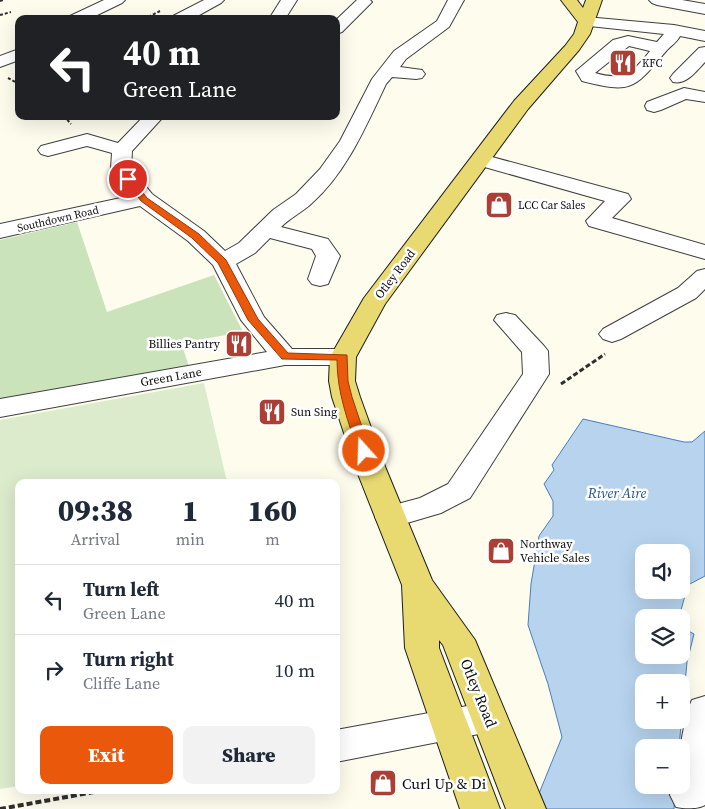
<!DOCTYPE html>
<html lang="en">
<head>
<meta charset="utf-8">
<style>
	body { margin:0; font-family:"Source Serif 4",serif; background:#f2f2f3; color:#1f2937; height:100vh; display:flex; flex-direction:column; font-size:19px; white-space:nowrap }
	* { box-sizing:border-box; margin:0 }
	p { font-size:16px; color:#747a83 }
	.icon { flex:none; width:28px; height:28px; fill:none; stroke:currentColor; stroke-width:2; stroke-linecap:round; stroke-linejoin:round }
	.map { position:relative; flex:1; overflow:hidden }
	.details { position:absolute; left:15px; top:479px; width:325px; height:315px; display:flex; flex-direction:column; background:#fff; border-radius:10px; box-shadow:0 5px 20px #0002 }
	.details>* { flex:none }
	.guide { position:absolute; left:15px; top:15px; width:325px; height:105px; border-radius:10px; box-shadow:0 5px 20px #0002; background:#202124; color:#fff; overflow:hidden }
	.tools { position:absolute; left:635px; top:544px; display:grid; gap:10px }
	.tools a { display:grid; place-items:center; width:55px; height:55px; border-radius:10px; background:#fff; box-shadow:0 5px 20px #0002; font-size:25px }
	.pin { position:absolute; display:grid; place-items:center; width:42px; height:42px; color:#fff; margin:-21px; border:2px solid #fff; border-radius:50%; box-shadow:0 1px 5px #0007 }
	.me { position:absolute; width:55px; margin:-28px; rotate:340deg; stroke-linejoin:round; filter:drop-shadow(0 0 4px #0008) }
	.turn { display:flex; align-items:center; gap:18px; height:105px; padding:0 25px; font-size:22px }
	.turn .icon { width:65px; height:65px; stroke-width:2.5 }
	.turn b { display:block; font-size:35px; line-height:42px }
	.eta { display:flex; justify-content:space-evenly; align-items:center; height:85px; text-align:center }
	.eta b { font-size:30px; font-weight:800; line-height:35px }
	.action { display:flex; gap:10px; margin-top:auto; padding:10px 25px }
	.action a { flex:1; height:58px; border-radius:10px; background:#ea580c; color:#fff; font-size:20px; font-weight:800; line-height:58px; text-align:center }
	.action a+a { background:#f2f2f3; color:#1f2937 }
	ul { padding:0; list-style:none }
	li { display:flex; align-items:center; gap:15px; height:70px; padding:0 25px; border-top:1px solid #e0e1e3 }
	li div { flex:1 }
	li b { display:block; font-size:19px }
	li em { font-style:normal }
	.map>svg:first-child { display:block }
	.green { fill:#cbe3bb }
	.pitch { fill:#dcebcb }
	.water { fill:#b7d3ee; stroke:#477fbd; fill-rule:evenodd }
	.lines { fill:none; stroke-linecap:round; stroke-linejoin:round }
	.minor-casing { stroke:#3f3f3f; stroke-width:2 }
	.major-casing { stroke:#1d1d1d; stroke-width:2 }
	.path-far2 { stroke:#2e2e2e; stroke-width:2; stroke-dasharray:3 2; stroke-linecap:butt }
	.path-far1 { stroke:#2e2e2e; stroke-width:3; stroke-dasharray:5 2.5; stroke-linecap:butt }
	.path { stroke:#2e2e2e; stroke-width:4; stroke-dasharray:6 3; stroke-linecap:butt }
	.minor { fill:#fff; fill-rule:evenodd }
	.major { fill:#e8da71; fill-rule:evenodd }
	.route { fill:#ea580c; stroke:#983908 }
	.labels { text-anchor:middle; dominant-baseline:central; stroke-width:5; stroke-linejoin:round; paint-order:stroke }
	.far-poi-label { font-size:11px; fill:#0c0c0c; stroke:#fff; text-anchor:start }
	.far-street-label { font-size:11px; fill:#0c0c0c; stroke:#fff }
	.street-label { font-size:12px; fill:#0c0c0c; stroke:#fff }
	.poi-label { font-size:12px; fill:#0c0c0c; stroke:#fff; text-anchor:start }
	.water-label { font-size:14px; font-style:italic; fill:#24538f; stroke:#fff }
	.near-street-label { font-size:15px; fill:#0c0c0c; stroke:#fff }
	.near-poi-label { font-size:15px; fill:#0c0c0c; stroke:#fff; text-anchor:start }
</style>
</head>
<body>
<div class="map">
<svg width="705" height="809" viewBox="0 0 705 809">
	<rect width="100%" height="100%" fill="#fdfced"/>
	<!-- green -->
	<path class="green" d="M77,222L107,312L214,275L243,332L181,343L189,366L0,399V240Z"/>
	<!-- pitch -->
	<path class="pitch" d="M204,383L227,482H19V786L0,789V420Z"/>
	<!-- water -->
	<path class="water" d="M583,419L684,442H692L705,431V576L688,585L679,617L644,618V655H681V627L694,634L687,662L679,747L644,748V785H675L674,809H521L538,796L562,737L548,684L528,625L531,584L539,536L553,516V501L544,484L554,470L552,465ZM644,552H681V590H644ZM644,682H681V720H644Z"/>
	<g class="lines">
		<!-- minor casing -->
		<g class="minor-casing">
			<g id="minor">
				<path d="M104,0H125L122,3L89,19H68L70,16Z"/>
				<path d="M204,0H224L221,3L192,19H171L173,16Z"/>
				<path d="M281,0H297L285,19H269Z"/>
				<path d="M357,0H370L372,2L342,32L336,34V20Z"/>
				<path d="M448,0H464L449,27L406,59L400,67L422,70L425,74L422,78L416,79L392,77L386,84C366,126 347,172 311,204C302,212 290,218 281,227L328,239L340,256L328,284L320,286L312,284L308,279L316,256L312,249L270,238L255,253L236,264L264,317L292,349H343L352,351L356,357L352,363L343,365H285L0,417V399L267,352L241,320L213,265L188,241L140,206L0,238V224L130,196L111,168L112,153L87,146L48,156L41,154L38,150L41,146L87,134L118,143L144,116H164L132,151L131,168L152,194L204,231L225,251L239,243L273,210L296,194L320,169L340,141L372,79L394,51L437,21Z"/>
				<path d="M649,0H682L705,4V14L657,5L652,3Z"/>
				<path d="M586,17L674,25L705,31V41L680,36C677,42 672,45 667,50C634,89 633,94 582,81L576,71L613,40L628,36L657,42L664,34L580,25L578,22L580,19ZM629,46L650,51C632,74 623,81 595,73Z"/>
				<path d="M705,47V62C696,71 687,85 673,82L670,78L673,74L699,48Z"/>
				<path d="M19,49V60L0,67V56Z"/>
				<path d="M684,88L705,92V102L686,99L661,110L654,112L647,110L645,106L647,102Z"/>
				<path d="M481,154L628,194L631,199L612,218L705,245V259L589,226L586,221L605,201L474,164L471,160L474,156Z"/>
				<path d="M705,269V289L696,298L621,339L612,342L603,339L599,334L603,329L678,288L697,271Z"/>
				<path d="M506,313L515,315L544,346L548,351L549,374L470,498L441,513L390,528L379,525L375,517L379,509L420,498L448,484L523,374L522,352L494,320L497,315Z"/>
				<path d="M705,696V805C699,809 685,809 676,807L670,795L672,785H681V748H680L687,711L692,700Z"/>
				<path d="M489,702L502,706L507,717L502,728L489,732L336,762V730Z"/>
			</g>
		</g>
		<!-- major casing -->
		<g class="major-casing">
			<path id="major" d="M561,0H577L583,8L586,0H602L590,34L579,50L528,109L385,304L356,357L355,381L360,397L386,469L432,580L475,640L546,809H506L443,645L439,640V648L500,809H460L405,648L402,585L356,469L332,397L329,381L330,357L364,298L514,101L565,46L574,34L578,22Z"/>
		</g>
		<!-- path-far2 -->
		<g class="path-far2">
			<path d="M0,1L3,0"/>
			<path d="M0,15L11,12"/>
			<path d="M144,19L160,11"/>
			<path d="M8,78L19,84"/>
			<path d="M64,116L71,124"/>
		</g>
		<!-- path-far1 -->
		<path class="path-far1" d="M561,384L605,354"/>
		<!-- path -->
		<path class="path" d="M0,809L105,790"/>
		<!-- minor -->
		<use href="#minor" class="minor"/>
		<!-- major -->
		<use href="#major" class="major"/>
	</g>
	<!-- route -->
	<path class="route" d="M128,176L131,177L147,198L199,234L226,260L258,319L288,353L347,355L348,381L352,397L370,451L368,454L364,455L358,451C348,421 337,393 337,360L282,359L248,320L218,263L192,238L141,201L124,179Z"/>
	<!-- icons -->
	<defs>
		<g id="restaurant-square" transform="scale(1.4375)"><rect x="-9" y="-9" width="18" height="18" rx="4" fill="#ab3e35" stroke="#fff"/><path d="M-5-6h1v4h1v-4h1v4h1v-4h1v5L-1.5 .5V6h-2V.5L-5-1ZM5-6V6H3V1.5H1.5Q1.5-4 5-6Z" fill="#fff"/></g>
		<g id="shop-square" transform="scale(1.4375)"><rect x="-9" y="-9" width="18" height="18" rx="4" fill="#ab3e35" stroke="#fff"/><path d="M-5-2.5h2.3a2.7 3.5 0 0 1 5.4 0H5L5.5 6h-11ZM-1.5-2.5h3a1.5 2.3 0 0 0-3 0Z" fill="#fff"/></g>
	</defs>
	<g fill-rule="evenodd">
		<use href="#restaurant-square" x="623" y="63"/>
		<use href="#shop-square" x="499" y="205"/>
		<use href="#restaurant-square" x="239" y="344"/>
		<use href="#restaurant-square" x="272" y="412"/>
		<use href="#shop-square" x="501" y="551"/>
		<use href="#shop-square" x="383" y="783"/>
	</g>
	<g class="labels">
		<!-- far-poi labels -->
		<g class="far-poi-label">
			<text x="642" y="63">KFC</text>
			<text x="518" y="205">LCC Car Sales</text>
		</g>
		<!-- far-street labels -->
		<g class="far-street-label">
			<text transform="translate(58 219) rotate(-13)">Southdown Road</text>
		</g>
		<!-- street labels -->
		<g class="street-label">
			<text transform="translate(395 274) rotate(-53)">Otley Road</text>
			<text transform="translate(171 377) rotate(-10)">Green Lane</text>
		</g>
		<!-- poi labels -->
		<g class="poi-label">
			<text x="220" y="344" text-anchor="end">Billies Pantry</text>
			<text x="291" y="412">Sun Sing</text>
			<text x="520" y="544">Northway<tspan x="520" dy="14">Vehicle Sales</tspan></text>
		</g>
		<!-- water labels -->
		<g class="water-label">
			<text x="617" y="493">River Aire</text>
		</g>
		<!-- near-street labels -->
		<g class="near-street-label">
			<text transform="translate(479 693) rotate(68)">Otley Road</text>
		</g>
		<!-- near-poi labels -->
		<g class="near-poi-label">
			<text x="402" y="783">Curl Up &amp; Di</text>
		</g>
	</g>
</svg>
<div class="tools">
<a><svg class="icon" aria-label="sound" viewBox="0 0 24 24"><path d="M4 9h4l5-4v14l-5-4H4zM17 9q2 3 0 6"/></svg></a>
<a><svg class="icon" aria-label="layers" viewBox="0 0 24 24"><path d="M12 4l9 5-9 5-9-5zM3 14l9 5 9-5"/></svg></a>
<a>+</a>
<a>−</a>
</div>
<div class="pin" style="left:128px;top:179px;background:#d93025"><svg class="icon" aria-label="arrive" viewBox="0 0 24 24"><path d="M6 21V4h12l-3 4 3 4H6"/></svg></div>
<svg class="me" style="left:364px;top:451px" viewBox="-20 -20 40 40"><circle r="17" fill="#ea580c" stroke="#fff" stroke-width="3"/><path d="M0-11L8 9 0 5-8 9z" fill="#fff"/></svg>
<div class="guide">
<div class="turn"><svg class="icon" aria-label="left" viewBox="0 0 24 24"><path d="M17 20v-9H6M10 6l-5 5 5 5"/></svg><div><b>40 m</b>Green Lane</div></div>
</div>
<section class="details">
<div class="eta">
<div><b>09:38</b><p>Arrival</p></div>
<div><b>1</b><p>min</p></div>
<div><b>160</b><p>m</p></div>
</div>
<ul>
<li><svg class="icon" aria-label="left" viewBox="0 0 24 24"><path d="M17 20v-9H6M10 6l-5 5 5 5"/></svg><div><b>Turn left</b><p>Green Lane</p></div><em>40 m</em></li>
<li><svg class="icon" aria-label="right" viewBox="0 0 24 24"><path d="M7 20v-9h11M14 6l5 5-5 5"/></svg><div><b>Turn right</b><p>Cliffe Lane</p></div><em>10 m</em></li>
</ul>
<div class="action"><a>Exit</a><a>Share</a></div>
</section>
</div>
</body>
</html>
